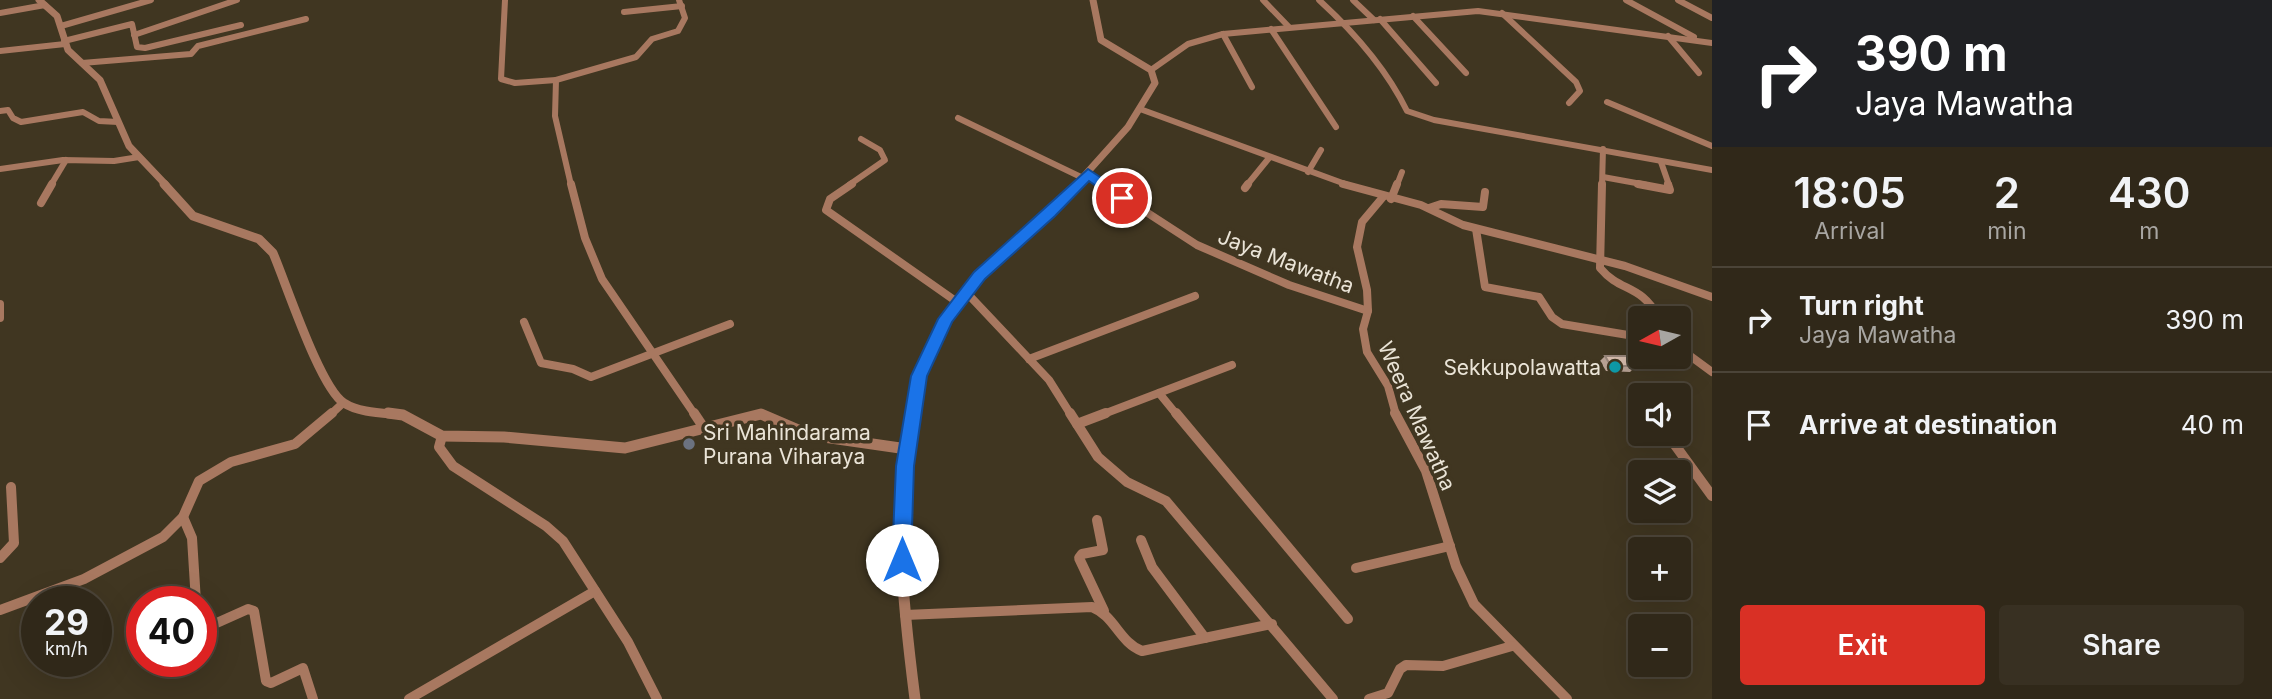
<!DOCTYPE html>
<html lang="en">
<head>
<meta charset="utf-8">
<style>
	body { margin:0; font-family:Inter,sans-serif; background:#383022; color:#f1f3f6; height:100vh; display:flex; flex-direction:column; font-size:26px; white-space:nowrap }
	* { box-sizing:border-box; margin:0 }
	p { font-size:23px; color:#a8a6a2 }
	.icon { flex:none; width:38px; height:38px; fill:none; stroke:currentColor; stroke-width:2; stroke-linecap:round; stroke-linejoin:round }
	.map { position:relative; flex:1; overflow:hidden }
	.panel { display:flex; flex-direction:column; background:#302819; width:560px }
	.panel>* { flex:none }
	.top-card { background:#202124; color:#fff; overflow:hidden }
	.needle { width:46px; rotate:262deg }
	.buttons { position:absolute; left:1628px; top:306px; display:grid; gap:14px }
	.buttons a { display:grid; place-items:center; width:63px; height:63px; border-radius:7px; background:#302819; box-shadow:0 7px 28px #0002,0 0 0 2px #4b4438; font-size:35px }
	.speed { position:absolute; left:21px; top:586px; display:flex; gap:14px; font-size:35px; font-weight:700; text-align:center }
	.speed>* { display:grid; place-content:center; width:91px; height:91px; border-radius:50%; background:#302819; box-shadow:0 7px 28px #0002,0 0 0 2px #4b4438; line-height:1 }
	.speed small { font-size:18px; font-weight:400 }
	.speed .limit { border:10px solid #d22; background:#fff; color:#111 }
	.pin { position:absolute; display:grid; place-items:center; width:60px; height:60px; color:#fff; margin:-30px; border:4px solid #fff; border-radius:50%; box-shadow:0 2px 7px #0007 }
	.me { position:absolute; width:77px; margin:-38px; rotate:0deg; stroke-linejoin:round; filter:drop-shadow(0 0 5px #0008) }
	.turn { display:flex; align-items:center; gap:24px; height:147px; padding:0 28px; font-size:32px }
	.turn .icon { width:91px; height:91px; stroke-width:2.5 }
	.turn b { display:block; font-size:49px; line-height:60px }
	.eta { display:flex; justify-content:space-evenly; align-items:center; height:119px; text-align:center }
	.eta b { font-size:42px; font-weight:600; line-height:49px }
	.button { display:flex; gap:14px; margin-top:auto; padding:14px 28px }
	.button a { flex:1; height:80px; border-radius:7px; background:#d93025; color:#fff; font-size:28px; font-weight:600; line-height:80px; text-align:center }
	.button a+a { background:#383022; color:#f1f3f6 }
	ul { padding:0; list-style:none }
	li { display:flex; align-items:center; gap:21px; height:105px; padding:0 28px; border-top:2px solid #4b4438 }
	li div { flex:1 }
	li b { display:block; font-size:26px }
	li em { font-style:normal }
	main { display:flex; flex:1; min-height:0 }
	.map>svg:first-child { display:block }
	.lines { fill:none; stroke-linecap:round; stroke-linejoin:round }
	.minor-far2 { stroke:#a87860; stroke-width:6 }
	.minor-far1 { stroke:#a87860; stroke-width:8 }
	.minor { stroke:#a87860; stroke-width:10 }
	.tertiary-far2 { stroke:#a87860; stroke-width:7 }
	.tertiary-far1 { stroke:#a87860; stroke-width:9 }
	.tertiary { stroke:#a87860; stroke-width:11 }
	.wall { fill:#b7a194 }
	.building { fill:#d5bbac; stroke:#958378; stroke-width:2 }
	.route { fill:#1a73e8; stroke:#114b97; stroke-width:2 }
	.culture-dot { fill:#0f9aa8; stroke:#403621; stroke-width:2.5 }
	.worship-dot { fill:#6b7280; stroke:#403621; stroke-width:2.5 }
	.labels { text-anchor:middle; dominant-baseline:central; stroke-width:7; stroke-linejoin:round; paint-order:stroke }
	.street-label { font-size:21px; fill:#eae4d7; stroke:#403621 }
	.poi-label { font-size:21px; fill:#eae4d7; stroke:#403621; text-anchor:end }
</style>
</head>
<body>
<main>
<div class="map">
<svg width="1712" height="699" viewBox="0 0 1712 699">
	<rect width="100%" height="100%" fill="#403621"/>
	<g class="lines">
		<!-- minor-far2 -->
		<g class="minor-far2">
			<path d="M505,0L501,79L515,83L556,80"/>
			<path d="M1263,0L1289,27"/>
			<path d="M1319,0C1354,32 1386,68 1407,111L1434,120L1712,170"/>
			<path d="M1353,0L1374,20"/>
			<path d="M1626,0L1694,37"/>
			<path d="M1678,0L1712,18"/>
			<path d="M624,12L682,6"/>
			<path d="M0,13L45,5"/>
			<path d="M1502,13L1576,82L1580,91L1569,103"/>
			<path d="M1413,16L1466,73"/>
			<path d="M1380,19L1436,83"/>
			<path d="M61,26L151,0"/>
			<path d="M1271,29L1336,127"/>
			<path d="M1223,34L1252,87"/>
			<path d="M134,35L237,0"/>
			<path d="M1668,36L1699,73"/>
			<path d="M64,41L132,24L137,47L145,48L241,25"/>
			<path d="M0,51L65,44"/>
			<path d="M82,63L191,54L198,46L306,19"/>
			<path d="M1151,70L1188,44L1223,34L1478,11L1712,43"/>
			<path d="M1607,102L1712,146"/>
			<path d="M1140,109L1348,185"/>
			<path d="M0,111L8,110L13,118L21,122L83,112L99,121L118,122"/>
			<path d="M958,118L1083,178"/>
			<path d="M1661,162L1669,185"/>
			<path d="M0,169L63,160L114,161L139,157"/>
			<path d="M1308,172L1321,150"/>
			<path d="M1088,174L1106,185"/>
			<path d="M1603,177L1647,185"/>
			<path d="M51,185L66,160"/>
			<path d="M571,185L555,116L556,80L636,57L652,39L678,31L685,18L679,0"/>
			<path d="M849,185L885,160L880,150L861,139"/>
			<path d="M1247,185L1269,158"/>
			<path d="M1397,185L1402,172"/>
			<path d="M1602,185L1603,149"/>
		</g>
		<!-- minor-far1 -->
		<g class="minor-far1">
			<path d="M571,184L585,238L602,279L695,415"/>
			<path d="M852,184L830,199L826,210L957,302"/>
			<path d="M1103,184L1197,245L1289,285L1368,311"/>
			<path d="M1343,184L1421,205L1463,225L1625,266L1712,297"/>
			<path d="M1602,184L1600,268C1621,293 1640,283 1659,318"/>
			<path d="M1638,184L1670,190L1668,184"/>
			<path d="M1245,188L1248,184"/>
			<path d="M1383,197L1362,222L1357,247L1367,290L1368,311L1363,329L1367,352L1388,386L1396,415"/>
			<path d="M1391,199L1397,184"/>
			<path d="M41,203L52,184"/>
			<path d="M1429,208L1441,204L1483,207L1485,192"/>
			<path d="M1476,229L1485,287L1539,297L1552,317L1562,324L1640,337"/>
			<path d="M966,292L1049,380L1071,415"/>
			<path d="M0,304V318"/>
			<path d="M524,322L541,363L573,369L591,377L730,324"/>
			<path d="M1678,347L1712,372"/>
			<path d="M1029,359L1195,296"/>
			<path d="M1633,389L1640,398"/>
			<path d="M1159,393L1177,415"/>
			<path d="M330,415L343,403"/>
			<path d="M1101,415L1232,365"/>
		</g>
		<!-- minor -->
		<g class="minor">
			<path d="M694,413L704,428"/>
			<path d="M1070,413L1098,457L1127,482L1166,501L1333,699"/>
			<path d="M1176,413L1348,619"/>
			<path d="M1395,413L1426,471L1456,566L1474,604L1567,699"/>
			<path d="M1077,424L1106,413"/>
			<path d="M1667,434L1712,496"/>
			<path d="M442,436L439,447L453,466L546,526L563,541L628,642L657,699"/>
			<path d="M183,517L192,538L196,602"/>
			<path d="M1097,520L1103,550L1082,554L1079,558L1104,611"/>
			<path d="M1141,540L1152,567L1205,638"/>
			<path d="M0,558L14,543L11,487"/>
			<path d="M1356,568L1450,546"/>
			<path d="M0,610L84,579L163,537L183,517L199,481L231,462L295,444L332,413"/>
			<path d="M905,615L1092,607C1115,616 1119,642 1142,651L1272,624"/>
			<path d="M201,630L248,609L254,611L266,681L271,683L303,668L313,699"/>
			<path d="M409,699L595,591"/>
			<path d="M1369,699L1388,693L1400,669L1406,665L1443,666L1512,646"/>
		</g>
		<!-- tertiary-far2 -->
		<g class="tertiary-far2">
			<path d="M39,0L57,16L68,50L100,80L129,146L166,185"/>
			<path d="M1076,185L1128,127L1155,83L1151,70L1101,40L1093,0"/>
		</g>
		<!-- tertiary-far1 -->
		<g class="tertiary-far1">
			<path d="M164,184L193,216L259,239L273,253C286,283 320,388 344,403C359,413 384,413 402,415"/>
			<path d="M758,415H763"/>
			<path d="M911,415C915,396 918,376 926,357C956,283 1023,238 1078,184"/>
		</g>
		<!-- tertiary -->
		<g class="tertiary">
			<path d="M388,413L403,415L442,436L504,437L625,448L761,414L810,435L907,449"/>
			<path d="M911,413C892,507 903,605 915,699"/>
		</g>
	</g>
	<!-- wall -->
	<path class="wall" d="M1605,356L1636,366L1630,372L1606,371L1600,361Z"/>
	<!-- building -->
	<path class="building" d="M1605,356H1629L1636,366H1611Z"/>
	<!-- route -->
	<path class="route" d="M1088,169L1127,195V201H1117L1089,181L1055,216L985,279L952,322L927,376L914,466L911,560L908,566L902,569L895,566L892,560L896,466L911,376L938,319L974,272Z"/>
	<!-- markers -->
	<circle class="culture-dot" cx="1615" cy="367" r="7"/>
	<circle class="worship-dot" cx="689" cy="444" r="7"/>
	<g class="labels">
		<!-- street labels -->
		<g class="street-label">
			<text transform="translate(1286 261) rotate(21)">Jaya Mawatha</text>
			<text transform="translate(1417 416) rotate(66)">Weera Mawatha</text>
		</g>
		<!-- poi labels -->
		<g class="poi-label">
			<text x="1601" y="367">Sekkupolawatta</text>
			<text x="703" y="432" text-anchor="start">Sri Mahindarama<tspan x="703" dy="24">Purana Viharaya</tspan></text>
		</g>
	</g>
</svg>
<div class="buttons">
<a><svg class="needle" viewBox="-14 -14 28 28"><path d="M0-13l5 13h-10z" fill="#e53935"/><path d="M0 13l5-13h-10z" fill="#a8a6a2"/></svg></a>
<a><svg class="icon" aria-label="sound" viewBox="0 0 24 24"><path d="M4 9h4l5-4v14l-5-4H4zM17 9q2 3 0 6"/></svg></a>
<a><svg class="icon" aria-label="layers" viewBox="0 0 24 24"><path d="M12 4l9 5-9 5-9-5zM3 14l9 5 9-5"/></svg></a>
<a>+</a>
<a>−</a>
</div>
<div class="speed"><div>29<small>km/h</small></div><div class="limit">40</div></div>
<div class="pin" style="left:1122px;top:198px;background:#d93025"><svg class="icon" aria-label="arrive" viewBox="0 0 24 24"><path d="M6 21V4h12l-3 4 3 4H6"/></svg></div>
<svg class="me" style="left:902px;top:560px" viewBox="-20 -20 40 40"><circle r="19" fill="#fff"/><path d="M0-13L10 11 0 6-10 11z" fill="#1a73e8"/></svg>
</div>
<section class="panel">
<div class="top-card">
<div class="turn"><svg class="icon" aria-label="right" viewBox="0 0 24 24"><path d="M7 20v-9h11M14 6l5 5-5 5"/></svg><div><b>390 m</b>Jaya Mawatha</div></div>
</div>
<div class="eta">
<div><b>18:05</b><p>Arrival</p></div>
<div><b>2</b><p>min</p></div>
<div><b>430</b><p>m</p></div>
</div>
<ul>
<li><svg class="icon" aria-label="right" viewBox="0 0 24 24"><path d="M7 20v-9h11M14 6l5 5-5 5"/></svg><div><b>Turn right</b><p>Jaya Mawatha</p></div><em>390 m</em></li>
<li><svg class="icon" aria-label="arrive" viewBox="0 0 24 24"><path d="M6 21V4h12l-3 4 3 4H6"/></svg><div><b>Arrive at destination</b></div><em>40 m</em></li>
</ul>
<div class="button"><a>Exit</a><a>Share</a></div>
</section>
</main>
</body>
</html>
